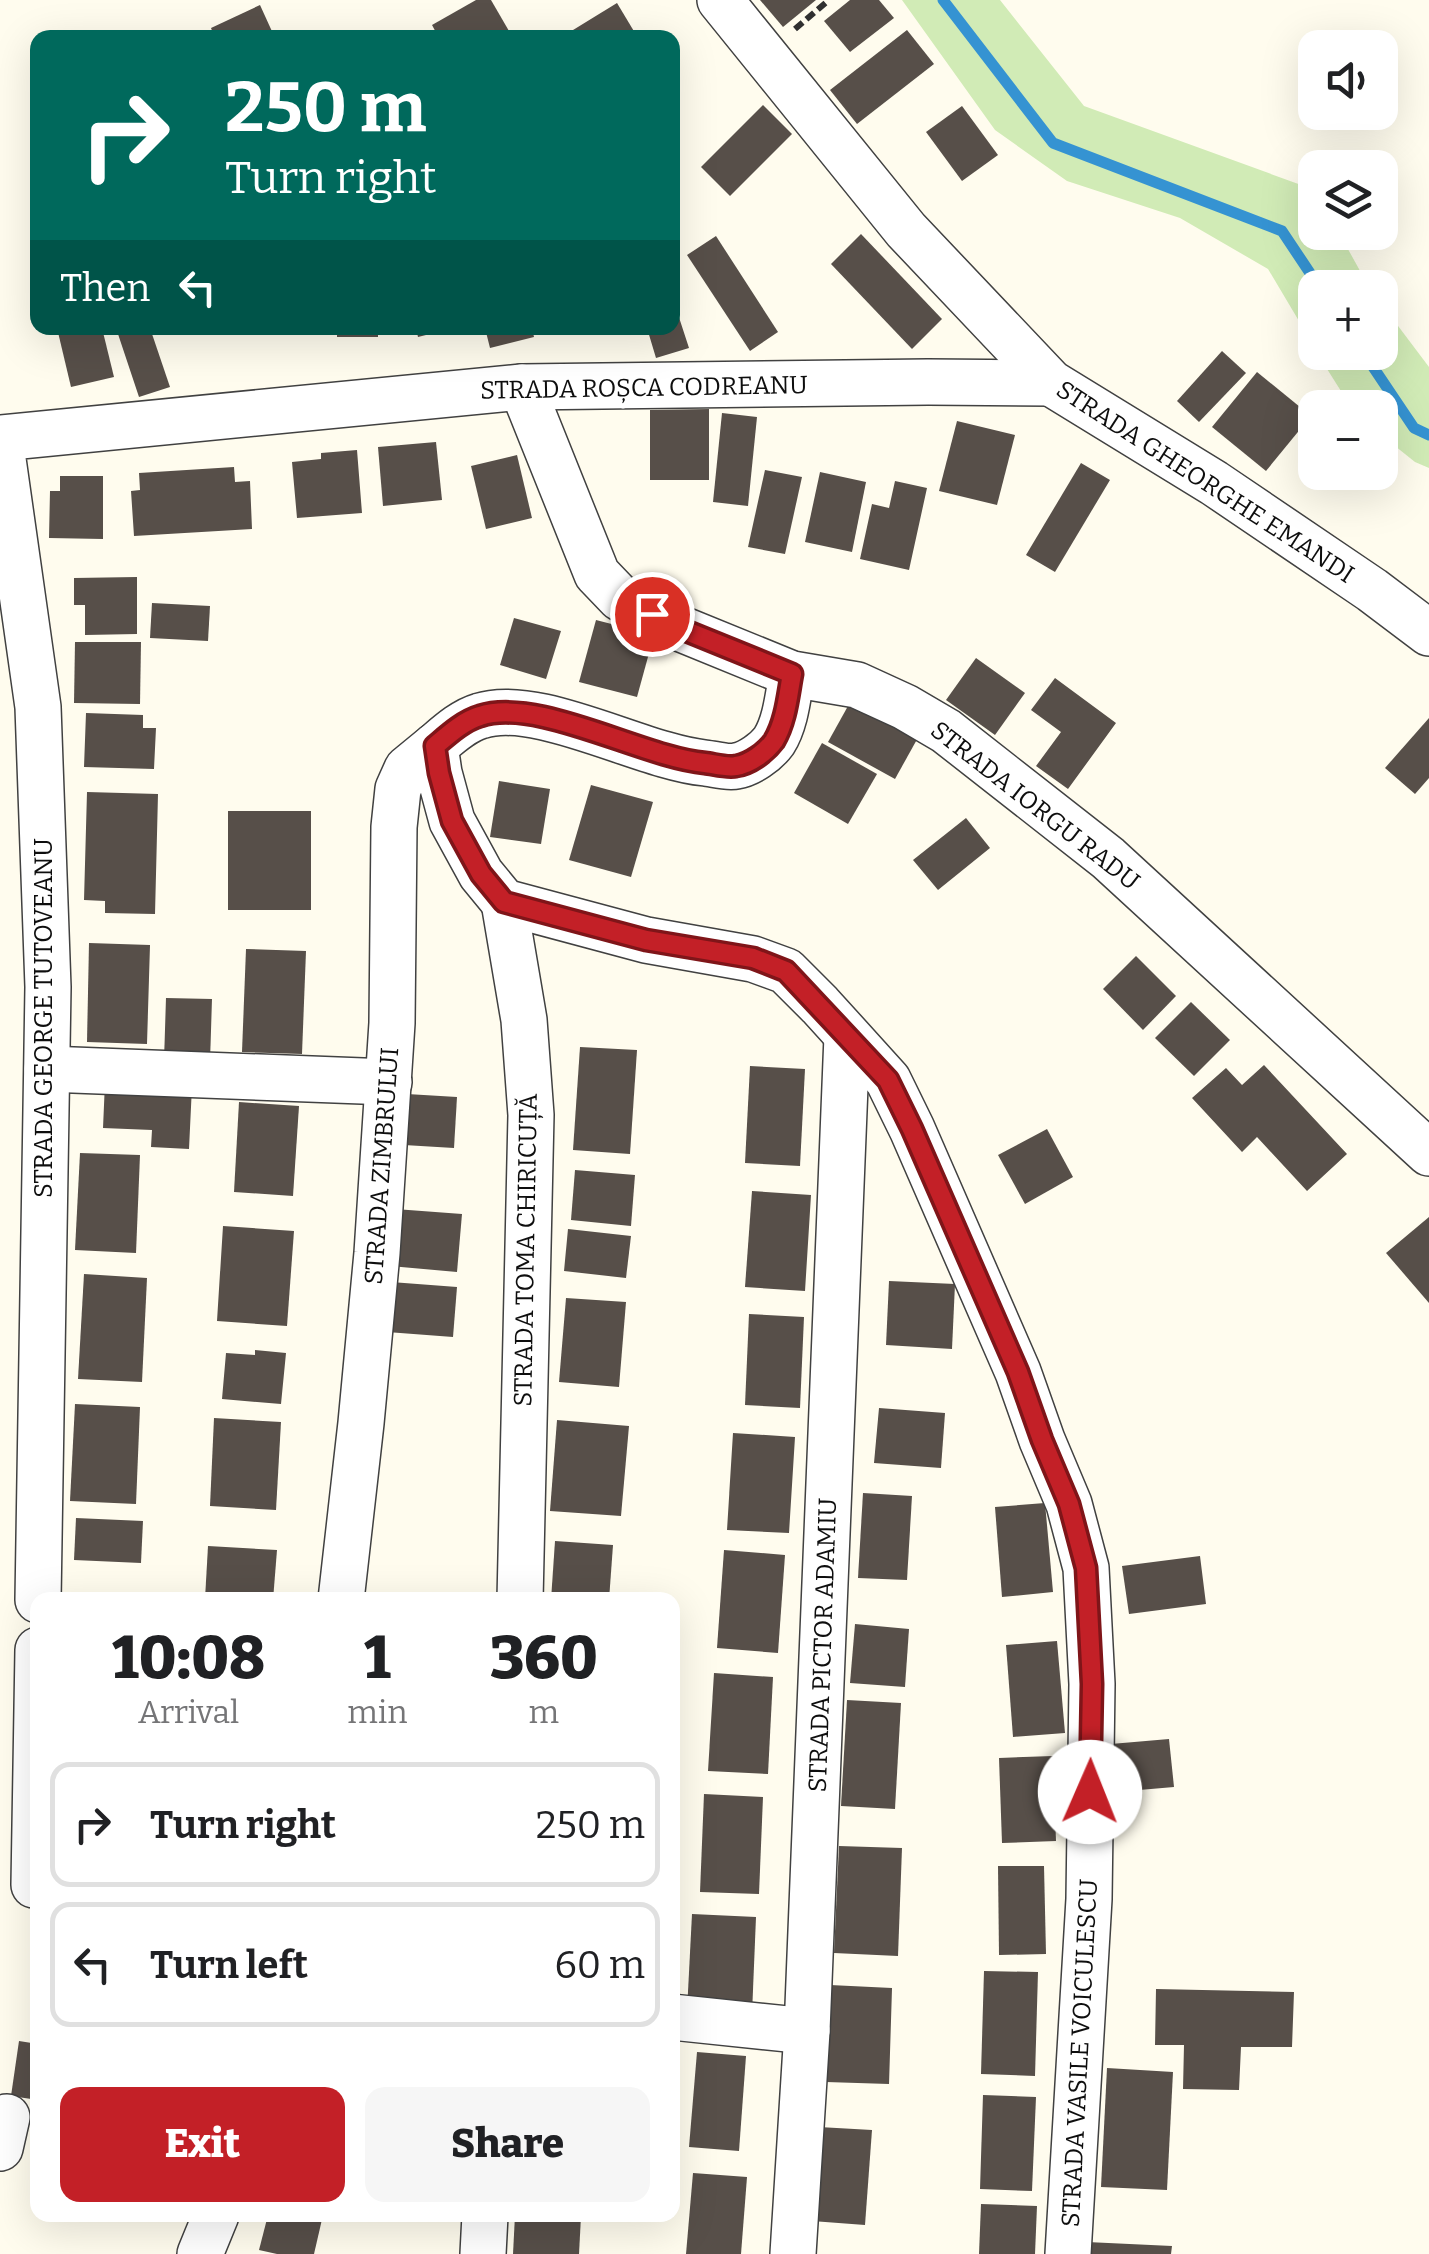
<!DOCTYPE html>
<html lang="en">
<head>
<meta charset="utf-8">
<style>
	body { margin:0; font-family:Bitter,serif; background:#f6f6f6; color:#202124; height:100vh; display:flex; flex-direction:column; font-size:38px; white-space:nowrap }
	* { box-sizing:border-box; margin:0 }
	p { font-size:32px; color:#757577 }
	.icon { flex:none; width:55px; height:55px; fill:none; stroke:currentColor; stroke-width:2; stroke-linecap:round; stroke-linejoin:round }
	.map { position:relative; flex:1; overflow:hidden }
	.side { position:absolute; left:30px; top:1592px; width:650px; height:630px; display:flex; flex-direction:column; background:#fff; border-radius:20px; box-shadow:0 10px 40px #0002 }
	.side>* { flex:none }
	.banner { position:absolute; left:30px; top:30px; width:650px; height:305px; border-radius:20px; box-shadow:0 10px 40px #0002; background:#00695c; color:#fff; overflow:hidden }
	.fabs { position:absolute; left:1298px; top:30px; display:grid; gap:20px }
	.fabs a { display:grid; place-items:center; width:100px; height:100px; border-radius:20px; background:#fff; box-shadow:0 10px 40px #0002; font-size:50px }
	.pin { position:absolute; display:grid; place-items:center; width:85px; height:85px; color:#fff; margin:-42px; border:5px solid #fff; border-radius:50%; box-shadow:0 2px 10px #0007 }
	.me { position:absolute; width:110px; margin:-55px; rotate:1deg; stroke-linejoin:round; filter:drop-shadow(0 0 8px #0008) }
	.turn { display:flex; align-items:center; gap:35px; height:210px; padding:0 30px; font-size:45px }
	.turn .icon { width:130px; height:130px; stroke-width:2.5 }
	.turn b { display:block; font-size:70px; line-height:85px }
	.then { display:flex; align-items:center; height:95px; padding:0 30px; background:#0003; gap:20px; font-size:38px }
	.eta { display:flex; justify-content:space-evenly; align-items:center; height:170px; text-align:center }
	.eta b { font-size:60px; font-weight:800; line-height:70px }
	.button { display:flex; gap:20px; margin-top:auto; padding:20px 30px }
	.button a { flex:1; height:115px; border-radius:20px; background:#c32027; color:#fff; font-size:40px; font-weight:800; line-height:115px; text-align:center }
	.button a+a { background:#f6f6f6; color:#202124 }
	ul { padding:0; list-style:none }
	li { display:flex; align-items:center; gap:30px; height:125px; margin:0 20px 15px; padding:0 10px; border:5px solid #e0e0e0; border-radius:20px }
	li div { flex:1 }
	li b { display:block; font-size:38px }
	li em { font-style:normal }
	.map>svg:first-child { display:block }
	.green { fill:#d1ebb6 }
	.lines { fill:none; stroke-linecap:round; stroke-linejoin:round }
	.stream { stroke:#3593d2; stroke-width:11 }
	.building { fill:#574f49 }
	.minor-casing { stroke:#414141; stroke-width:48 }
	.path { stroke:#303030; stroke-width:6; stroke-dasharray:10 5; stroke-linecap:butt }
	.minor { stroke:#fff; stroke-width:45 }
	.route-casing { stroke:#7f1519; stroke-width:25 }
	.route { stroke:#c32027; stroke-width:18 }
	.labels { text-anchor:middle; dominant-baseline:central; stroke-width:10; stroke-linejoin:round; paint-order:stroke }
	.street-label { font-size:25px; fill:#0e0e0e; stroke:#fff }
</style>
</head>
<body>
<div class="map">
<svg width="1429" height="2254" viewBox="0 0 1429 2254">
	<rect width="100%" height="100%" fill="#fffcee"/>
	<!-- green -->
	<g class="green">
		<path d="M902,0H1000L1084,106L1315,190V232L1339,233L1369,287L1315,288V348L1268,269L1180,218L1067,181L995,130Z"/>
		<path d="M1380,302L1429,367V468L1415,462L1380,434V408L1351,407L1317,353L1380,352Z"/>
	</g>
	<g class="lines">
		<!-- stream -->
		<g class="stream">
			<path d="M943,0L1053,143L1282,231L1320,288"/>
			<path d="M1363,352L1414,428L1429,435"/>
		</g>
	</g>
	<!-- building -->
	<g class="building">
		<path d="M476,0H491L513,38H439L432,25Z"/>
		<path d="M760,0H816L783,27Z"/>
		<path d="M850,0H879L894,18L850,52L824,21Z"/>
		<path d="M617,3L638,38H560Z"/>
		<path d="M260,5L275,38H215L211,28Z"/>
		<path d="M907,30L934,64L857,124L830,90Z"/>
		<path d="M763,105L792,134L730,196L701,167Z"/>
		<path d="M962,106L998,155L962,181L926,132Z"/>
		<path d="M861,234L942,319L912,349L831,264Z"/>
		<path d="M716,236L778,332L750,351L687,255Z"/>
		<path d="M673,299L689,348L656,358L647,328H672Z"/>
		<path d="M57,328H102L114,377L71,387Z"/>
		<path d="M116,328H150L170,387L139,397Z"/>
		<rect x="337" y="328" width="41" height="9"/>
		<path d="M416,328H450V329L418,337Z"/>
		<path d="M485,328H532L534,337L490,348Z"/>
		<path d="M1222,351L1246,373L1199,422L1177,401Z"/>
		<path d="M1257,372L1311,416L1266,471L1212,427Z"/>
		<path d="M709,409V480H650V410Z"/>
		<path d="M722,413L757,417L748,506L713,502Z"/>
		<path d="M957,421L1015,435L997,505L939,491Z"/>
		<path d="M436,442L442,500L383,506L378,447Z"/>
		<path d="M357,450L362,513L297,518L292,462L321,459V453Z"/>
		<path d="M517,455L532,518L486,529L471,466Z"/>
		<path d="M1081,463L1110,480L1055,572L1026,555Z"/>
		<path d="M234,467L235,482L250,481L252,529L134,536L131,491L140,490L139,473Z"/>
		<path d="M765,470L802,477L785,554L748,547Z"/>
		<path d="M820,472L866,482L852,552L805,542Z"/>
		<path d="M60,476H103V539L49,538L50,491H60Z"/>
		<path d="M895,481L927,488L909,570L860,559L872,504L889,508Z"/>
		<path d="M137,577V634L85,635V605H74V578Z"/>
		<path d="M152,603L210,606L208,641L150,638Z"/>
		<path d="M514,618L561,631L546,679L500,665Z"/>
		<path d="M596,620L654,635L637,697L579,682Z"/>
		<path d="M75,642H141L140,704L74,703Z"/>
		<path d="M976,658L1025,693L995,735L946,700Z"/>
		<path d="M1055,678L1116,723L1068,789L1036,766L1061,732L1031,710Z"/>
		<path d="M853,697L920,734L895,779L828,742Z"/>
		<path d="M86,713L143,715V728H156L154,769L84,767Z"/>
		<path d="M1429,718V778L1415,794L1385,768Z"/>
		<path d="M822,743L877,774L848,824L794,793Z"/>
		<path d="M499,781L550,789L541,844L490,837Z"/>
		<path d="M591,785L653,802L631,877L569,860Z"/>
		<path d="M87,792L158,794L155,914L105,913V901L84,900Z"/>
		<rect x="228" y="811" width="83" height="99"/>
		<path d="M966,818L990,848L938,890L913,860Z"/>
		<path d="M89,943L150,945L147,1044L87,1042Z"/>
		<path d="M246,949L306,951L302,1054L242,1052Z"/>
		<path d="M1136,956L1176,996L1143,1030L1103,989Z"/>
		<path d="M166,998L212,999L210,1062L164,1061Z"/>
		<path d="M1191,1002L1230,1040L1194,1076L1155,1038Z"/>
		<path d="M580,1047L637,1050L630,1154L573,1150Z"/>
		<path d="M1264,1065L1347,1154L1307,1191L1257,1137L1242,1152L1192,1098L1226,1068L1242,1085Z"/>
		<path d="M750,1066L805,1069L800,1166L745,1163Z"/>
		<path d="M105,1082L192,1086L189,1149L151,1147L152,1130L103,1128Z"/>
		<path d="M407,1094L457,1097L454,1148L404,1145Z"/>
		<path d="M239,1102L299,1106L293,1196L234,1192Z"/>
		<path d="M1047,1129L1073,1177L1025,1204L998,1155Z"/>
		<path d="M80,1153L140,1155L136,1253L75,1250Z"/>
		<path d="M575,1170L635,1175L631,1226L571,1220Z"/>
		<path d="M752,1191L811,1195L805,1291L745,1287Z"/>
		<path d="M395,1209L462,1214L457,1272L390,1266Z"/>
		<path d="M1429,1217V1303L1386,1253Z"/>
		<path d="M223,1226L294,1231L287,1326L217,1321Z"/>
		<path d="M568,1229L631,1236L626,1278L564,1271Z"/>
		<path d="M84,1274L147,1278L142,1382L78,1379Z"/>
		<path d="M889,1281L955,1284L952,1349L886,1345Z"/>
		<path d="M391,1282L457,1287L453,1337L387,1332Z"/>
		<path d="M566,1298L626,1302L619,1387L559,1382Z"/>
		<path d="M749,1314L804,1317L800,1408L745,1405Z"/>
		<path d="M255,1350L286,1353L281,1404L222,1399L226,1353L255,1355Z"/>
		<path d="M75,1404L140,1407L136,1504L70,1501Z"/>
		<path d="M879,1408L945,1413L941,1468L874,1463Z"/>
		<path d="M214,1418L281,1422L276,1510L210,1506Z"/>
		<path d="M557,1420L629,1426L621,1516L550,1511Z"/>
		<path d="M733,1433L795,1437L789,1533L727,1530Z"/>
		<path d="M863,1493L912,1496L907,1580L858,1578Z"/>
		<path d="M1045,1503L1053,1592L1002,1597L995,1507Z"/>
		<path d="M76,1518L143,1521L141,1563L74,1560Z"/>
		<path d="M555,1541L613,1545L609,1600H551Z"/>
		<path d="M208,1546L277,1550L273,1600L205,1599Z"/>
		<path d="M724,1550L785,1555L778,1653L717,1648Z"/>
		<path d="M1200,1556L1206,1604L1129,1614L1122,1566Z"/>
		<path d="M855,1624L909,1629L905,1687L850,1683Z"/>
		<path d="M1057,1641L1065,1733L1013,1737L1006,1645Z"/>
		<path d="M714,1673L773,1677L768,1774L708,1771Z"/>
		<path d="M847,1700L901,1703L895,1809L841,1806Z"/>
		<path d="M1169,1739L1174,1787L1116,1792L1111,1744Z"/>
		<path d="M1053,1756L1056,1841L1002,1843L999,1758Z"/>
		<path d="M704,1794L763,1797L759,1894L700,1892Z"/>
		<path d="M839,1846L902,1848L898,1956L834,1953Z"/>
		<path d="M998,1866H1044L1046,1954L999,1955Z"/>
		<path d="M692,1914L756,1917L752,2014L687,2011Z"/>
		<path d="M984,1971L1038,1972L1035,2076L981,2074Z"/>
		<path d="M830,1985L892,1988L889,2084L826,2082Z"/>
		<path d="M1156,1989L1294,1992L1292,2047H1241L1239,2090L1183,2089L1184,2045H1155Z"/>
		<path d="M19,2041L38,2044V2100L11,2096Z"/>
		<path d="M697,2052L746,2056L739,2151L689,2147Z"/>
		<path d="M1107,2068L1173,2072L1167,2190L1101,2187Z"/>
		<path d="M983,2095L1036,2097L1032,2191L980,2189Z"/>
		<path d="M819,2127L872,2130L865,2225L812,2221Z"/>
		<path d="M693,2173L747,2177L741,2254H686Z"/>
		<path d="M981,2204L1037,2206L1035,2254H979Z"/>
		<path d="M268,2215H323L314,2254H277L259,2250Z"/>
		<path d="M515,2215L581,2216L579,2254H513Z"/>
		<path d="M1087,2242L1172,2246L1171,2254H1086Z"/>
	</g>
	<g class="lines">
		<!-- minor casing -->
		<g class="minor-casing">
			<g id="minor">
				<path d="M720,0L906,230L1051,383L1214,483L1372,590L1429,633"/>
				<path d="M522,387L597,574L620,598L684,630L792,674L857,685L905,707L946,731L1108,858L1429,1153"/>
				<path d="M792,674C788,695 786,722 774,741C766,752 749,764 736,766C727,768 714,764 705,763C642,757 538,697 480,716C463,721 448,735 435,746L439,773L452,821L481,874L504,902L646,940L753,959L786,971L820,1005L888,1080L912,1129L1018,1372L1042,1440L1069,1504L1086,1568L1092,1684L1089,1899L1068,2254"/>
				<path d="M504,902L524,1020L531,1115L520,1600"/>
				<path d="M47,1069L389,1082"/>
				<path d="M38,1600L48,987L38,707L0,438L522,387L928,382L1051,383"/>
				<path d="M341,1600L361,1423L377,1253L392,1023L394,827L398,789L407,769L435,746"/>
				<path d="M34,1885L38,1650"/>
				<path d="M672,2017L807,2031"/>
				<path d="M0,2148L7,2117"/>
				<path d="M200,2254L216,2215"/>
				<path d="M483,2254L485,2215"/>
				<path d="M793,2254L807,2031L847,1036"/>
			</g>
		</g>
		<!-- path -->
		<path class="path" d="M795,29L829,0"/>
		<!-- minor -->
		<use href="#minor" class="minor"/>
	</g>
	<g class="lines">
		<!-- route casing -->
		<g class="route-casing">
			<path id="route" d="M652,614L684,630L792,674C788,695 786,721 774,741C766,752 750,764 736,766C727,768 714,764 705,763C642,757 538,697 480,716C463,721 448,735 435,746L439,773L452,821L481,874L504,902L646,940L753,958L786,971L888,1080L912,1129L1018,1372L1042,1440L1069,1504L1086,1568L1092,1684L1090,1792"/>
		</g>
		<!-- route -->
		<use href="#route" class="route"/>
	</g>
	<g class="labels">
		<!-- street labels -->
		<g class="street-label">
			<text transform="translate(644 388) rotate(-1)">STRADA ROȘCA CODREANU</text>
			<text transform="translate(1205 482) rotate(33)">STRADA GHEORGHE EMANDI</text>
			<text transform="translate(1035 806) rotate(38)">STRADA IORGU RADU</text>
			<text transform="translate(44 1018) rotate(-90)">STRADA GEORGE TUTOVEANU</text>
			<text transform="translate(382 1166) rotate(-86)">STRADA ZIMBRULUI</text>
			<text transform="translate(526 1250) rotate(-89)">STRADA TOMA CHIRICUȚĂ</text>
			<text transform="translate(823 1645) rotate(-88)">STRADA PICTOR ADAMIU</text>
			<text transform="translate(1080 2053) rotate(-87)">STRADA VASILE VOICULESCU</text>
		</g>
	</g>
</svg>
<div class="fabs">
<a><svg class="icon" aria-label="sound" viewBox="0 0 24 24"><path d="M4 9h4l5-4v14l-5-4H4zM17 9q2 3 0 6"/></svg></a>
<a><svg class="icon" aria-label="layers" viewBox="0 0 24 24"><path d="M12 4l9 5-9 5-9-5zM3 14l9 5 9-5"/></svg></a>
<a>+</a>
<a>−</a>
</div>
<div class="pin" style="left:652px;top:614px;background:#d93025"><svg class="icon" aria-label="arrive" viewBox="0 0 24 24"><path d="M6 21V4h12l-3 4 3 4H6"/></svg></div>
<svg class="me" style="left:1090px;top:1792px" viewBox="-20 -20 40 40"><circle r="19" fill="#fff"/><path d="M0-13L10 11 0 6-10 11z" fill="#c32027"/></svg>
<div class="banner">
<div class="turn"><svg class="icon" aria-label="right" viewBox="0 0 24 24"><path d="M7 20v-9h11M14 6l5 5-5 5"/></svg><div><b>250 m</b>Turn right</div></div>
<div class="then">Then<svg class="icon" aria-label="left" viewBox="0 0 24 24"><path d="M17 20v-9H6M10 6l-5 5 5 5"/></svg></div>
</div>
<section class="side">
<div class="eta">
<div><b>10:08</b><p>Arrival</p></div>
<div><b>1</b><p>min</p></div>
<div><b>360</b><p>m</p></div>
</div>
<ul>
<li><svg class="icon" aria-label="right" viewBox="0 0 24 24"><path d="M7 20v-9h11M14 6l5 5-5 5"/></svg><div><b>Turn right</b></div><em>250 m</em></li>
<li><svg class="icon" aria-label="left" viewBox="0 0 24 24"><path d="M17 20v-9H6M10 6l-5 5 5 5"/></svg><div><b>Turn left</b></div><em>60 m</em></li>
</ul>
<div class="button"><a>Exit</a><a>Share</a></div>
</section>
</div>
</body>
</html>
